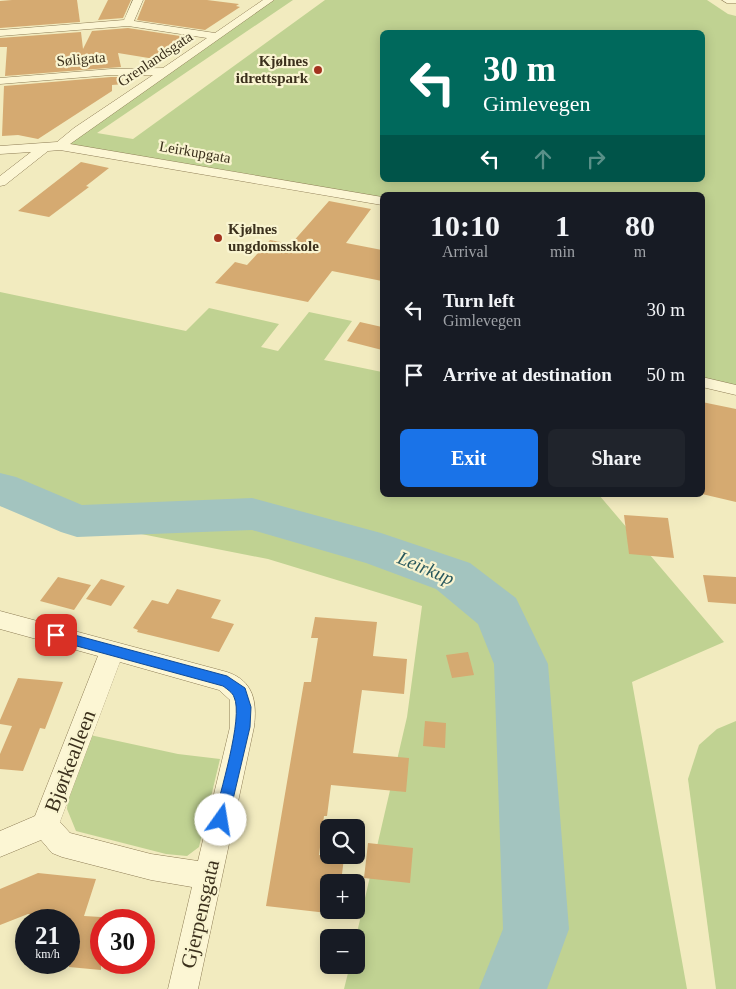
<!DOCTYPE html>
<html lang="en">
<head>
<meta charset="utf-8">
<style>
	body { margin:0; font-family:Georgia,serif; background:#20242c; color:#f1f3f6; height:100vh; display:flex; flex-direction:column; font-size:19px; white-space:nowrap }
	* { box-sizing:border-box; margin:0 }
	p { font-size:16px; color:#9ea1a6 }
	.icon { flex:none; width:28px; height:28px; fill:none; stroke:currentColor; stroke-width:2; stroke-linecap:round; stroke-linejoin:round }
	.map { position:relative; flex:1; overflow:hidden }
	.drawer { position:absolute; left:380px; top:192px; width:325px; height:305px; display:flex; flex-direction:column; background:#171b24; border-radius:8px; box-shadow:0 2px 12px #0003 }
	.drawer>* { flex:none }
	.banner { position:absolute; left:380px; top:30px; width:325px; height:152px; border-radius:8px; box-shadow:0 2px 12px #0003; background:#00695c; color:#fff; overflow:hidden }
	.tools { position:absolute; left:320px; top:819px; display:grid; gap:10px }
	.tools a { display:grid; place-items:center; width:45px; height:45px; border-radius:8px; background:#171b24; box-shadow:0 2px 12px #0003; font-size:25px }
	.speed { position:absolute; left:15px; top:909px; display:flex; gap:10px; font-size:25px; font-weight:700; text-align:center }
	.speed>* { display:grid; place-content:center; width:65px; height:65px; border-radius:50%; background:#171b24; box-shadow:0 2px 12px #0003; line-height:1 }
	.speed small { font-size:12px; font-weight:400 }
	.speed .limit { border:8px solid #d22; background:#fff; color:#111 }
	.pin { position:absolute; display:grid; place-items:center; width:42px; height:42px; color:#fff; margin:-21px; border-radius:10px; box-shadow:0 2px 8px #0006 }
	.me { position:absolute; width:55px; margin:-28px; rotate:13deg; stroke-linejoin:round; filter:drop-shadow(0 0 4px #0008) }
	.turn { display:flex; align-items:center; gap:18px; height:105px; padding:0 20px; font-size:22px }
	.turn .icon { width:65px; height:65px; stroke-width:2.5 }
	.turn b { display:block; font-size:35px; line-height:42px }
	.lanes { display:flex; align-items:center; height:48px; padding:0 20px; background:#0003; justify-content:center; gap:25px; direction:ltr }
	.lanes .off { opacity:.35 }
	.eta { display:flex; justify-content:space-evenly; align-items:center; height:85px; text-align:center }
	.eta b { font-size:30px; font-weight:700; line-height:35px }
	.action { display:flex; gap:10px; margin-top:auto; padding:10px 20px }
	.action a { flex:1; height:58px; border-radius:8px; background:#1a73e8; color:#fff; font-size:20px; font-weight:700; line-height:58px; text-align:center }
	.action a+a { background:#20242c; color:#f1f3f6 }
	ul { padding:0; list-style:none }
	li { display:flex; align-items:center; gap:15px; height:65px; padding:0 20px }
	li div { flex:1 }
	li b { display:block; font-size:19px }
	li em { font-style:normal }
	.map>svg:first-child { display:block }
	.green { fill:#c0d292; fill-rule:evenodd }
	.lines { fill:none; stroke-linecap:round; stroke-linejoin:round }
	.river { fill:#a3c4bf; fill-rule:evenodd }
	.building { fill:#d5aa71 }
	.street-casing { stroke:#8d7c55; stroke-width:1 }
	.street { fill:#fcf6d4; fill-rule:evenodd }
	.route { fill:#1a73e8; stroke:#114b97 }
	.poi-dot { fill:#a3331f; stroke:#f9f4d0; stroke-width:2 }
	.labels { text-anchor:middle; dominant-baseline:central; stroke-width:4.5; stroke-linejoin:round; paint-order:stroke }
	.far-street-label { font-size:15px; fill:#3b301c; stroke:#f9f4d0 }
	.far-poi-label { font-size:15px; font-weight:bold; fill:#3b301c; stroke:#f9f4d0; text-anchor:end }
	.water-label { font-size:19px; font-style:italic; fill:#29585d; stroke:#f9f4d0 }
	.near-street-label { font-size:21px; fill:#3b301c; stroke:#f9f4d0 }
</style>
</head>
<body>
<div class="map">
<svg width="736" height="989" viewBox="0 0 736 989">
	<rect width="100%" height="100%" fill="#f2ebbf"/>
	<!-- green -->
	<g class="green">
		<path d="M269,0H293L97,133L133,139L325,0H707L728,14L736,16V390L703,382L702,195H382V201L60,146ZM382,32H702V180H382Z"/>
		<path d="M0,292L186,331L209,308L279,324L261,347L278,351L309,312L352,321L324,360L382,372V495H599L724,642L632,682L687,989H344L350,965H356V937L407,717L422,606L268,559L0,506Z"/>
		<path d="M736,721V989H716L688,779L699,745L717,729Z"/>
		<path d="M90,735L178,754L220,759L199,847L187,856L166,854L76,831L67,809L69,786Z"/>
	</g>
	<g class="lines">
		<!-- river -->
		<path class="river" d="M0,473L16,477L82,505L252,498L381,533L470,563L516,598L548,664L569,929L547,989H479L503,929L494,664L478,624L436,589L366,563L252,530L77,537L61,532L0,506Z"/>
	</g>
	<!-- building -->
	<g class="building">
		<path d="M12,0H77L80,22L0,28V1Z"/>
		<path d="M108,0H131L123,18L98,20Z"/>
		<path d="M145,0H207L239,4L236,6L240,7L205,30L137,20Z"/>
		<path d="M128,28L193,38L161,60L118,53L121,67L5,76L7,47H0V38L81,32L83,49L92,31Z"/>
		<path d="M111,77H122L124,84L112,85V91L38,139L18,135L2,136L4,86Z"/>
		<path d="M81,162L109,168L86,186L89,187L49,217L18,211Z"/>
		<path d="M329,201L371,209L346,243L382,250V281L332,271L308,302L215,283L235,262L247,265L270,240L291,244Z"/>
		<path d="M360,322L382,327V350L347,341Z"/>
		<path d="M702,402L736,409V502L702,494Z"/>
		<path d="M624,515L668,518L674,558L629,554Z"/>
		<path d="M703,575L736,577V604L708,602Z"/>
		<path d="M58,577L91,585L74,610L40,601Z"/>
		<path d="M101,579L125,586L111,606L86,599Z"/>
		<path d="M177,589L221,600L211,618L234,624L219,652L137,632L138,630L133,628L152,600L168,604Z"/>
		<path d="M315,617L377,622L373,656L407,659L404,694L362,690L353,753L409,758L406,792L331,785L327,816H324L319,855L344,858L341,882H329V910H337L336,914L266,906L304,682H311L318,638H311Z"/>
		<path d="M468,652L474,675L452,678L446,655Z"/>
		<path d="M18,678L63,682L45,729L40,728L23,771L0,769V754L12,726L0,724V720Z"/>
		<path d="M425,721L446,723L445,748L423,746Z"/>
		<path d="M368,843L413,848L410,883L364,878Z"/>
		<path d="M38,873L96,879L84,916L101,917V970L69,967V920H59L60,917L28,914L0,925V889Z"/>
	</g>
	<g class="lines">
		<!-- street casing -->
		<g class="street-casing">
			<g id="street">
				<path d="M133,0H143L134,21L215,33L263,0H274L70,144L382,197V205L60,150L48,151L5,185L0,186V176L31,152L0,154V146L57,142L74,128L153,75H111L0,84V78L111,69L163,68L207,38L128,26L0,36V30L124,20Z"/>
				<path d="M722,0H736V3H727Z"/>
				<path d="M702,377L736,385V395L702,387Z"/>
				<path d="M0,611L227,672C254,681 257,702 254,727L198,989H168L192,887L151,880L62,857L52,853L41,840L0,857V831L35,816L98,656L0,629ZM120,662L219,690L230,700V727L198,861L151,854L70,833L60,822Z"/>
			</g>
		</g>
		<!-- street -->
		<use href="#street" class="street"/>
	</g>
	<!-- route -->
	<path class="route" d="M56,630L227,676L245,688L251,707L250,727L227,825L221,827L216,825L214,820C219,795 244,717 234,697C233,693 227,689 223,686L51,639L49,635L51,632Z"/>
	<!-- markers -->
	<g class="poi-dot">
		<circle cx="318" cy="70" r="5"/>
		<circle cx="218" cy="238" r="5"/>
	</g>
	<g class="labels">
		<!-- far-street labels -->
		<g class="far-street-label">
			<text transform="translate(81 59) rotate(-5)">Søligata</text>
			<text transform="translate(155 59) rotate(-34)">Grenlandsgata</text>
			<text transform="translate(195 152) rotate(10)">Leirkupgata</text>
		</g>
		<!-- far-poi labels -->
		<g class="far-poi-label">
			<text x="308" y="61">Kjølnes<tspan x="308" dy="17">idrettspark</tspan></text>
			<text x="228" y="229" text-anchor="start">Kjølnes<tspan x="228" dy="17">ungdomsskole</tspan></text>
		</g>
		<!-- water labels -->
		<g class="water-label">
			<text transform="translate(426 568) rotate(23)">Leirkup</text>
		</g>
		<!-- near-street labels -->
		<g class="near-street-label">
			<text transform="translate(70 761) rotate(-69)">Bjørkealleen</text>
			<text transform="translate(200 914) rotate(-77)">Gjerpensgata</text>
		</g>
	</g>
</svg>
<div class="tools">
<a><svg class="icon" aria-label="search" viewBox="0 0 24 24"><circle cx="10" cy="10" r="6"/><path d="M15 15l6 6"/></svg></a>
<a>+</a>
<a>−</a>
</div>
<div class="speed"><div>21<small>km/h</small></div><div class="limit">30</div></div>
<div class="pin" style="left:56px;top:635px;background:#d93025"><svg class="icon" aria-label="arrive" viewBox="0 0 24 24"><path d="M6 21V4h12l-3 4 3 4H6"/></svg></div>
<svg class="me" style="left:221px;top:820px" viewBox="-20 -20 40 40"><circle r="19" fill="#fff"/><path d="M0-13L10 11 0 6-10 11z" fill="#1a73e8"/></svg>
<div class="banner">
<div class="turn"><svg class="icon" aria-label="left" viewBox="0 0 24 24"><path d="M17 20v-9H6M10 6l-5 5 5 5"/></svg><div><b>30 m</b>Gimlevegen</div></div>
<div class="lanes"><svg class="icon" aria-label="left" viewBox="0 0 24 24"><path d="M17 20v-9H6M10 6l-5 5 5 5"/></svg><svg class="icon off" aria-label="ahead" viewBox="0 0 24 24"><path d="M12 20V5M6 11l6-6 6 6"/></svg><svg class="icon off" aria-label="right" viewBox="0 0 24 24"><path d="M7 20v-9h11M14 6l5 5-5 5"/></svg></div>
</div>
<section class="drawer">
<div class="eta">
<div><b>10:10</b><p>Arrival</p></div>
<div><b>1</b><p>min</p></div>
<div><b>80</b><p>m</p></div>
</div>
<ul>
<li><svg class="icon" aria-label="left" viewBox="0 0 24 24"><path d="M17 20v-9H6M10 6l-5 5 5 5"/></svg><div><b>Turn left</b><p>Gimlevegen</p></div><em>30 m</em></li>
<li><svg class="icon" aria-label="arrive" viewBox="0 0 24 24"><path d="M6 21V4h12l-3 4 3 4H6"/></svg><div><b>Arrive at destination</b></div><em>50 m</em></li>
</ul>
<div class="action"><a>Exit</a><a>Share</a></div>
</section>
</div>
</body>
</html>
